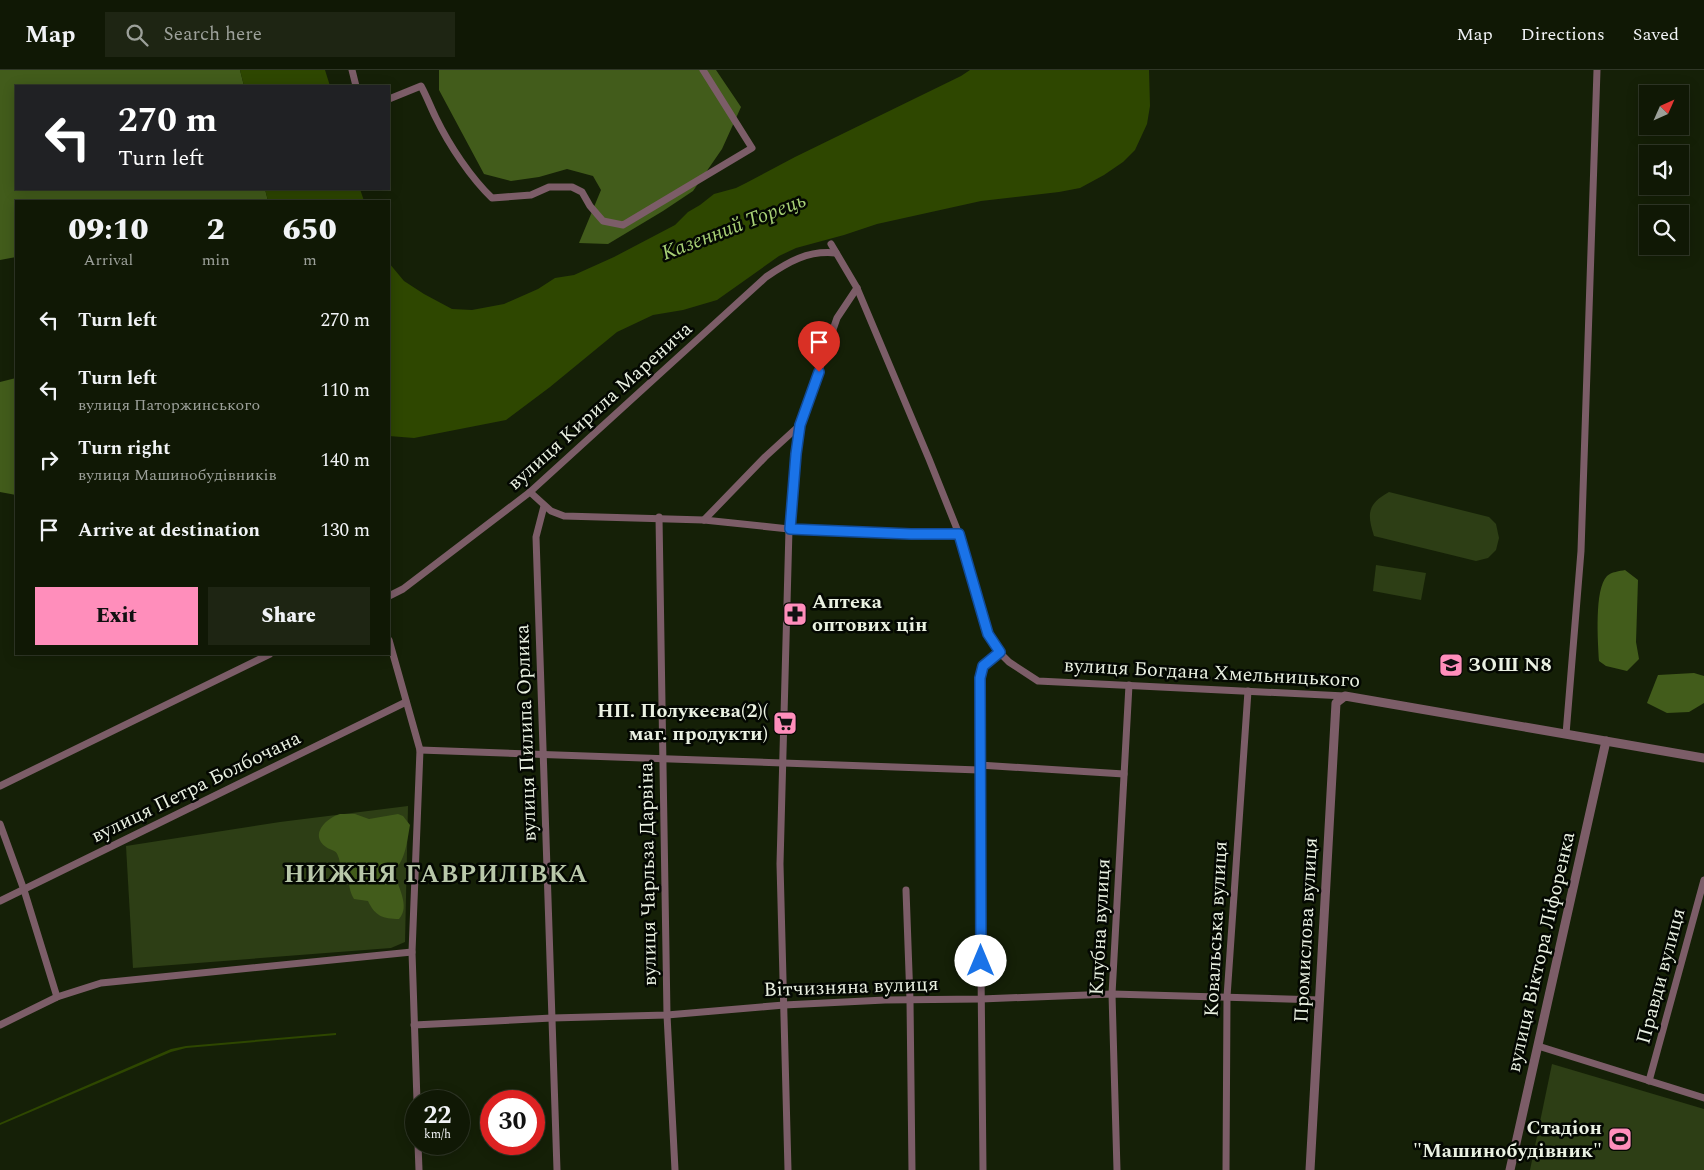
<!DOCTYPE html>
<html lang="en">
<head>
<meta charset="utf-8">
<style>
	body { margin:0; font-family:Spectral,serif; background:#1e2513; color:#f1f3f6; height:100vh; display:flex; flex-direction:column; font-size:19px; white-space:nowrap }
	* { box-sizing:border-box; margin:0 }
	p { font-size:16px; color:#9ca09a }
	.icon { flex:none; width:28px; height:28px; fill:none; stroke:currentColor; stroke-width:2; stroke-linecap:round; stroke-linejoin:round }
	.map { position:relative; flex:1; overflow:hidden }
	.panel { position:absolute; left:15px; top:130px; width:375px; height:455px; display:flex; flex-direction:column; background:#101805; border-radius:0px; box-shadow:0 2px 12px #0003,0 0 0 1px #303727 }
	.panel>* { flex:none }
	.hud { position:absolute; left:15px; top:15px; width:375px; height:105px; border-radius:0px; box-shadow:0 2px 12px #0003,0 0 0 1px #303727; background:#202124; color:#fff; overflow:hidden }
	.needle { width:32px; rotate:45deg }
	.buttons { position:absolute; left:1639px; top:15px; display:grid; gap:10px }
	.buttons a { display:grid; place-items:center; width:50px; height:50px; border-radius:0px; background:#101805; box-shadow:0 2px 12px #0003,0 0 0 1px #303727; font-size:25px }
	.speed { position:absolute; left:405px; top:1020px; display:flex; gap:10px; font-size:25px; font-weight:700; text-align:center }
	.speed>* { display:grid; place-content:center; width:65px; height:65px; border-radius:50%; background:#101805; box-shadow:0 2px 12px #0003,0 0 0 1px #303727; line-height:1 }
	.speed small { font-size:12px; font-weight:400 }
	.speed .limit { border:8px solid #d22; background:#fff; color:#111 }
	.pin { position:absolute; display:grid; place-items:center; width:42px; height:42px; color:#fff; margin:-51px -21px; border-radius:50% 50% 50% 0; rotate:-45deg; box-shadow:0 0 5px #0007 }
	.pin .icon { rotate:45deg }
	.me { position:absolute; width:55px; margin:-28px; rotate:0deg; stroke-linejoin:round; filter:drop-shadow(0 0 4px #0008) }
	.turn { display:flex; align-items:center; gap:18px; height:105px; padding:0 20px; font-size:22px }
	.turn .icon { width:65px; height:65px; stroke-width:2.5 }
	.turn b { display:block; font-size:35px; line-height:42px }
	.eta { display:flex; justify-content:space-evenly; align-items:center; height:85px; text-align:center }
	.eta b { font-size:30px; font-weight:800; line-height:35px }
	.primary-button { display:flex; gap:10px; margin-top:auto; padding:10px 20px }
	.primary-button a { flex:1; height:58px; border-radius:0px; background:#ff8ebb; color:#111; font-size:20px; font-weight:800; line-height:58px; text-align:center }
	.primary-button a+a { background:#1e2513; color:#f1f3f6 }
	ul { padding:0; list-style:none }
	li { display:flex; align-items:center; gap:15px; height:70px; padding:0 20px }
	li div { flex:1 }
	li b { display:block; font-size:19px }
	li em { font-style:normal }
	header { display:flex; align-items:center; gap:30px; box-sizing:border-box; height:70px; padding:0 25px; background:#101805; border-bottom:1px solid #303727 }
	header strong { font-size:24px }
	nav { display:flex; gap:28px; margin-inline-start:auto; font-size:18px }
	.search { width:350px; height:45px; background:#1e2513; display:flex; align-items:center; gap:12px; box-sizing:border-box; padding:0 18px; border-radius:0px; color:#9ca09a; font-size:19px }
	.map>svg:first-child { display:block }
	.green { fill:#2d3e15 }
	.forest { fill:#425c1b }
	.water { fill:#2e4700 }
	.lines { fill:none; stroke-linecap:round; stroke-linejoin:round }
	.minor { stroke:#7c5d68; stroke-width:7 }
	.tertiary { stroke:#7c5d68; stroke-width:9 }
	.route-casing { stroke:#114b97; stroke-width:12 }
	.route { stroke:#1a73e8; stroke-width:9 }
	.labels { text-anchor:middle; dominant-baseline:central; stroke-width:5; stroke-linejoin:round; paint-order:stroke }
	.street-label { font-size:20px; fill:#eaf1e2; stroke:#040802 }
	.poi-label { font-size:20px; font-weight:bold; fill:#eaf1e2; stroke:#040802; text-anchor:start }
	.water-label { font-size:21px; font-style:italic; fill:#a7d075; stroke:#040802 }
	.district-label { font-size:25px; font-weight:bold; letter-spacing:1px; fill:#b9c8aa; stroke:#040802 }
</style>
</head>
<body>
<header>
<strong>Map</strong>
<div class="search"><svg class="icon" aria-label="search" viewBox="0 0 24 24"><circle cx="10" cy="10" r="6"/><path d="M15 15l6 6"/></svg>Search here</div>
<nav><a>Map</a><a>Directions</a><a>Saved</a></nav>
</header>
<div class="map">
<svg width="1704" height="1100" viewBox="0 0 1704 1100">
	<rect width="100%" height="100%" fill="#152007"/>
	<!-- green -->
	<g class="green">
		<path d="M1389,422L1489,447L1496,454L1499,468L1496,480L1488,488L1476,491L1374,466C1367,444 1367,434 1389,422Z"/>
		<path d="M1376,495L1426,503L1421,530L1373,521Z"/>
		<path d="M408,736L405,872L391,878L133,898L126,776L280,752Z"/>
		<path d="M1552,994L1704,1039V1100H1530Z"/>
	</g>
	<!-- forest -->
	<g class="forest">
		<path d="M0,0H240L244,16H16V119H265L268,131H16V187L0,190Z"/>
		<path d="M439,0H716L741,37L722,79L693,121L663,141L608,174L579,173L601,120L593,106L567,99L539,107L511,111L484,104L439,20Z"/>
		<path d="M16,308V425L0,422V312Z"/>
		<path d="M1625,500L1638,510L1636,572L1639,589L1627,601L1606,596L1599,591C1598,573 1594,519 1607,506C1611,502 1620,501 1625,500Z"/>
		<path d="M1694,603L1704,606V633L1689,642L1667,643L1647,633L1658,605Z"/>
		<path d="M340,744H355L369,749L398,744L403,746L410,755C407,771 406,789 394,801C397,816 411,836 399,849C383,849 375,846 368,831L354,829C349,821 350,815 347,807C346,803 343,800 341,797C339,793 340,790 338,786C336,779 331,781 326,777C309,765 326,748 340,744Z"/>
	</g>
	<!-- water -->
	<g class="water">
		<path d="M240,0H325L330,16H244Z"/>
		<path d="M970,0H1149L1150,36L1147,54L1135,80L1123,92L1104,105L1080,118L1059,122L981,131L877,154L844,165L796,178L779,186L717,230L683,240L653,245L617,262L550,317L506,350L414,368L389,366V193L404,211L424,224L452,239L472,240L504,234L538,219L555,208L574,205L614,187L675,155L688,142L700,135L714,124L736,118L746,113L795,87L961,6Z"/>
		<path d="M265,119H360L364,131H268Z"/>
		<path d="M336,963V965L186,978L171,982L0,1055V1053L171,979L186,976Z"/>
	</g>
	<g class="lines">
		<!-- minor -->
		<g class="minor">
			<path d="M352,0L356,16"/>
			<path d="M389,29L421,16C427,27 431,38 436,48C449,75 471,108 492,128L531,125L549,117H572L582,122L590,136L603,151L623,155L752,78L703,0"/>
			<path d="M831,174L857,218L929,389L959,464L988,564L1000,583L1009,592L1038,611L1345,626"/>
			<path d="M530,422L551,441L564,446L704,450L789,459L911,464H959"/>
			<path d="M544,436L536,467L557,1100"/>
			<path d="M659,447L667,945L675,1100"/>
			<path d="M704,450L765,387L800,355"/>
			<path d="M389,526L403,519L530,422L766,207C788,192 808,180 836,183"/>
			<path d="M389,570L420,680L412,882L417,1031"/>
			<path d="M1566,664L1581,481L1597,0"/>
			<path d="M420,680L979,700"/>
			<path d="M979,695L1124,704"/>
			<path d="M0,716L270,584"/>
			<path d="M0,754L24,820L57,927"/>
			<path d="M906,820L910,930L912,1100"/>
			<path d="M0,831L406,632"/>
			<path d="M0,955L57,927L101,913L412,882"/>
			<path d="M414,955L552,948L667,945L784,935L885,930L981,929L1112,924L1320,930"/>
			<path d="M1538,976L1704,1028"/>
			<path d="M1649,1011L1704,810"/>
			<path d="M418,1074L419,1100"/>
			<path d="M788,1100L780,794L789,459L796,384L800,355L837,248L857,218"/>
			<path d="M983,1100L979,700L980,608L983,596L1000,583"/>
			<path d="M1117,1100L1112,924L1129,615"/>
			<path d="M1226,1100L1227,927L1248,621"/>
		</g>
		<!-- tertiary -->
		<g class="tertiary">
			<path d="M1310,1100L1336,633L1345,626L1704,688"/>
			<path d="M1510,1100L1606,671"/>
		</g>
	</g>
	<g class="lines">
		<!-- route casing -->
		<g class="route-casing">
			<path id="route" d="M819,302L800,355L796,384L790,459L911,464H959L988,564L1000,582L983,596L980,608L981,891"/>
		</g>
		<!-- route -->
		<use href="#route" class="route"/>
	</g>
	<!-- icons -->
	<defs>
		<g id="pharmacy-square" transform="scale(1.25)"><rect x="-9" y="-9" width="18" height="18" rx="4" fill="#ff8ebb" stroke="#040802"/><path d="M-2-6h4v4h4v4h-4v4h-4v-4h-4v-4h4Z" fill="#111"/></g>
		<g id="school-square" transform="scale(1.25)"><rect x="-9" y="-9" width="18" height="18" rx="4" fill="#ff8ebb" stroke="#040802"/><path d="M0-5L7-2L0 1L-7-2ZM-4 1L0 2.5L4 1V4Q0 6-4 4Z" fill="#111"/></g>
		<g id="supermarket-square" transform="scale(1.25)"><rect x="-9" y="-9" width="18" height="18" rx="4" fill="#ff8ebb" stroke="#040802"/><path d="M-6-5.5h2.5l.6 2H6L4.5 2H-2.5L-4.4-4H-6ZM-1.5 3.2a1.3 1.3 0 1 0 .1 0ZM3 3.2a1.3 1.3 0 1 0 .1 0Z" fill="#111"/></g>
		<g id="stadium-square" transform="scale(1.25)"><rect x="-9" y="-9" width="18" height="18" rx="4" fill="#ff8ebb" stroke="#040802"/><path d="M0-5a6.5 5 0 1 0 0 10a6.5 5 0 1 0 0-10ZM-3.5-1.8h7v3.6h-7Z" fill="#111"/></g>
	</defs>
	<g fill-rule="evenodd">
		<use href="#pharmacy-square" x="795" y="544"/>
		<use href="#school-square" x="1451" y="595"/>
		<use href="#supermarket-square" x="785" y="653"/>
		<use href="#stadium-square" x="1620" y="1069"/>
	</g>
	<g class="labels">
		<!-- street labels -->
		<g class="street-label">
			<text transform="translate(600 336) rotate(-42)">вулиця Кирила Маренича</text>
			<text transform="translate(1212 603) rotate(3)">вулиця Богдана Хмельницького</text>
			<text transform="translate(526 663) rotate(-92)">вулиця Пилипа Орлика</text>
			<text transform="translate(196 717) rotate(-26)">вулиця Петра Болбочана</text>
			<text transform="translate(648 804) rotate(-91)">вулиця Чарльза Дарвіна</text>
			<text transform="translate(1100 857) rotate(-87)">Клубна вулиця</text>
			<text transform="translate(1216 859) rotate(-87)">Ковальська вулиця</text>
			<text transform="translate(1306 860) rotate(-87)">Промислова вулиця</text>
			<text transform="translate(1541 882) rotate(-77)">вулиця Віктора Ліфоренка</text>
			<text transform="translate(1661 906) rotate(-75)">Правди вулиця</text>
			<text transform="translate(851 917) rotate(-2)">Вітчизняна вулиця</text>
		</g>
		<!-- poi labels -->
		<g class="poi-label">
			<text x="812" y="532">Аптека<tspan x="812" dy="23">оптових цін</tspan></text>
			<text x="1468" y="595">ЗОШ N8</text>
			<text x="768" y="641" text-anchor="end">НП. Полукеєва(2)(<tspan x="768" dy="23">маг. продукти)</tspan></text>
			<text x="1602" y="1058" text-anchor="end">Стадіон<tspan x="1602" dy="23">"Машинобудівник"</tspan></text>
		</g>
		<!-- water labels -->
		<g class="water-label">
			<text transform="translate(734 157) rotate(-21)">Казенний Торець</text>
		</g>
		<!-- district labels -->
		<g class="district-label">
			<text x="436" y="805">НИЖНЯ ГАВРИЛІВКА</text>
		</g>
	</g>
</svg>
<div class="buttons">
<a><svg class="needle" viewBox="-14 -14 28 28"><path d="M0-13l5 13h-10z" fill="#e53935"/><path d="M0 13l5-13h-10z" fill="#9ca09a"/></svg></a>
<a><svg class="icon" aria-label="sound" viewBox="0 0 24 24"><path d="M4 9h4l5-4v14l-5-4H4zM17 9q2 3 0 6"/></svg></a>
<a><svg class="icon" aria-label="search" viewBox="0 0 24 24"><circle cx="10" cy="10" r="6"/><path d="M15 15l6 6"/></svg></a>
</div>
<div class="speed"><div>22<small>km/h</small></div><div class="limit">30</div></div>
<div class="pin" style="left:819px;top:302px;background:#d93025"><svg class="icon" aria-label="arrive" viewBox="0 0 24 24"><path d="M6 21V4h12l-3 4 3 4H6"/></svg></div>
<svg class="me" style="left:981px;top:891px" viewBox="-20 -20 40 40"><circle r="19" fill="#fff"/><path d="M0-13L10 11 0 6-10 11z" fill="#1a73e8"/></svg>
<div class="hud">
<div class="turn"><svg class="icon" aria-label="left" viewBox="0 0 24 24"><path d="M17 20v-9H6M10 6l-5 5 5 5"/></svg><div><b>270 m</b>Turn left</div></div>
</div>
<section class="panel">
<div class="eta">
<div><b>09:10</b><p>Arrival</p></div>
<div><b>2</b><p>min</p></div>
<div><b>650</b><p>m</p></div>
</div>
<ul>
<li><svg class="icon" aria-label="left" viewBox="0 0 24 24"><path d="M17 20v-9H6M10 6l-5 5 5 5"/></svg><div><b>Turn left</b></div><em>270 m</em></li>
<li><svg class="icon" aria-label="left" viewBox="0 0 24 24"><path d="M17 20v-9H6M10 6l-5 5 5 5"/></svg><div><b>Turn left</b><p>вулиця Паторжинського</p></div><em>110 m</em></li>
<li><svg class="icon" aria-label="right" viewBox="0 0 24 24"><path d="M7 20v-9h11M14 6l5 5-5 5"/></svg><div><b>Turn right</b><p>вулиця Машинобудівників</p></div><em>140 m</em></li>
<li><svg class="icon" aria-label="arrive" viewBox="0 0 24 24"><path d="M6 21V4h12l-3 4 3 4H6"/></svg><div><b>Arrive at destination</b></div><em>130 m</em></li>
</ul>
<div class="primary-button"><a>Exit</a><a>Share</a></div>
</section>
</div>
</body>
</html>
